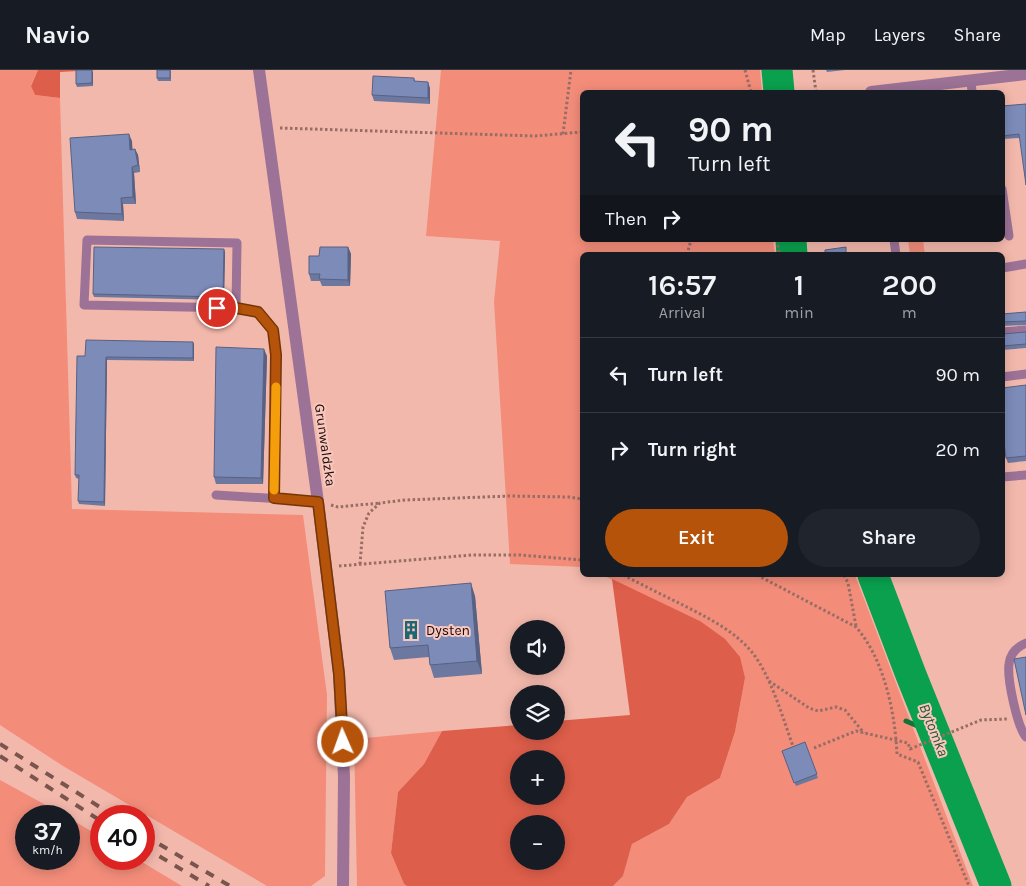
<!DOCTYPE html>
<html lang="en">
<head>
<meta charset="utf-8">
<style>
	body { margin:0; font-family:Karla,sans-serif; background:#20242c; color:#f1f3f6; height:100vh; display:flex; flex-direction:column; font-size:19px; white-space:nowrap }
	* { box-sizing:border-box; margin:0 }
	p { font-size:16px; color:#9ea1a6 }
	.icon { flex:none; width:28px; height:28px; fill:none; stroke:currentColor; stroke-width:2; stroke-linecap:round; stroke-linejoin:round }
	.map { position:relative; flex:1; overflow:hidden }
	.panel { position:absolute; left:580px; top:182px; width:425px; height:325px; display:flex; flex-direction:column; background:#171b24; border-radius:8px; box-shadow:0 2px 12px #0003 }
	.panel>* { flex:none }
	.top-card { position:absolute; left:580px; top:20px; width:425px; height:152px; border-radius:8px; box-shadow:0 2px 12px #0003; background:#171b24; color:#f1f3f6; overflow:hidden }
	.tools { position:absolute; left:510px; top:550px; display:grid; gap:10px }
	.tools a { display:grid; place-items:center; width:55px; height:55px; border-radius:50%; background:#171b24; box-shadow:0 2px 12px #0003; font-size:25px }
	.speed { position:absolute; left:15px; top:735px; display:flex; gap:10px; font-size:25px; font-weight:700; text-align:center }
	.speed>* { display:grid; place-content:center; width:65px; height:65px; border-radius:50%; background:#171b24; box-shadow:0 2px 12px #0003; line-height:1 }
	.speed small { font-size:12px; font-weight:400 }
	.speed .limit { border:8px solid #d22; background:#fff; color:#111 }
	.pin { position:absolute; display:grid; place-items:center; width:42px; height:42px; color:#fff; margin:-21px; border:2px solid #fff; border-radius:50%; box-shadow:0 1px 5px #0007 }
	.me { position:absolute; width:55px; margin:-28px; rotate:358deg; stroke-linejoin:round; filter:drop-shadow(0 0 4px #0008) }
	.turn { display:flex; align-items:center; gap:18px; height:105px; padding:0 25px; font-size:22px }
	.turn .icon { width:65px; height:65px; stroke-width:2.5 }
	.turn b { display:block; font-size:35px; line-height:42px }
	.then { display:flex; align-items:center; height:48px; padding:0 25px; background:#0003; gap:10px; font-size:19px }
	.eta { display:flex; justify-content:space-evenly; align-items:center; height:85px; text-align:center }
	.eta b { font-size:30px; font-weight:600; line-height:35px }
	.primary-button { display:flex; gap:10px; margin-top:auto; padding:10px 25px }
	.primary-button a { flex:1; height:58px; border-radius:30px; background:#b45309; color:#fff; font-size:20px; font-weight:600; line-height:58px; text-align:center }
	.primary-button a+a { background:#20242c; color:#f1f3f6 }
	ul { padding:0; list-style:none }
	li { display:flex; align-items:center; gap:15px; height:75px; padding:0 25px; border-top:1px solid #363941 }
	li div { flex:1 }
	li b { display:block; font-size:19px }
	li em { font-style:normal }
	header { display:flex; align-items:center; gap:30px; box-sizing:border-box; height:70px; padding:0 25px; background:#171b24; border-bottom:1px solid #363941 }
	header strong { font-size:24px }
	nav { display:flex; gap:28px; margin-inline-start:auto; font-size:18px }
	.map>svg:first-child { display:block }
	.green { fill:#f38d7a }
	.forest { fill:#dd5e4a; fill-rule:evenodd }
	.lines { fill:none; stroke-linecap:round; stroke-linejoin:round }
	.stream { stroke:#107339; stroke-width:5 }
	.river { stroke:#0aa04e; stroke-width:31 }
	.path { stroke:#976d65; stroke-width:3; stroke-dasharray:2.5 2.5; stroke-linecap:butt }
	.service { stroke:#9c7296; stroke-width:9 }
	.minor { stroke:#9c7296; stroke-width:12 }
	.tertiary { stroke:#9c7296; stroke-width:12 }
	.rail { stroke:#7a554e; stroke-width:4; stroke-dasharray:9 9; stroke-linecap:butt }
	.wall { fill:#6c789f }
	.shaded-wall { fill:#586182 }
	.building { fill:#7d8bb9; stroke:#586182 }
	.route-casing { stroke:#753606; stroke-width:12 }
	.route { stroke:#b45309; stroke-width:9 }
	.slow { stroke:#f59e0b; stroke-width:9 }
	.labels { text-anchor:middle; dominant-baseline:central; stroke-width:4; stroke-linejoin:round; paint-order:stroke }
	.street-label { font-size:14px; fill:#1e0a07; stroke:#f8c8bf }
	.poi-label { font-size:14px; fill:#1e0a07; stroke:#f8c8bf; text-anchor:start }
	.water-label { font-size:15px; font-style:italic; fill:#265634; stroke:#f8c8bf }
</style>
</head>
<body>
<header>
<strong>Navio</strong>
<nav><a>Map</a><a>Layers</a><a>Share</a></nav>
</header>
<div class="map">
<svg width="1026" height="816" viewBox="0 0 1026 816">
	<rect width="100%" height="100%" fill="#f3b8ac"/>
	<!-- green -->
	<g class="green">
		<path d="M0,0H38L31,15L35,25L60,28L72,439L303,445L327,625L325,806L311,816H267L63,696L0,655Z"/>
		<path d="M441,0H760L762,22H582V170H773L775,185H582V497L510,494L494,232L500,171L426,166Z"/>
		<path d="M908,170H923L925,185H910Z"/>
		<path d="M602,505H855L973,816H613L623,806L632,774L669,754L687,727L720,708L735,662L745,608L700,551Z"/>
		<path d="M442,661L424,694L398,722L391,783L404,814L407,816H357L354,669Z"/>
		<path d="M0,710L66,746H26V789H69V748L101,767V789H137L182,816H0Z"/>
	</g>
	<!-- forest -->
	<g class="forest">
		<path d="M38,0H96L60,2V28L35,25L31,16Z"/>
		<path d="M612,509L700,551L725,569L740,587L745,608L735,662L720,708L687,727L669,754L632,774L623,806L613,816H407L404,814L391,783L398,722L424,694L442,661L519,655V661H556V651L630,645ZM519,689H556V726H519ZM519,754H556V791H519Z"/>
	</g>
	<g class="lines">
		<!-- stream -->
		<path class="stream" d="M906,651L934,663"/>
		<!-- river -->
		<g class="river">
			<path d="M777,0L779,22"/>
			<path d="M791,170L792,185"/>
			<path d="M873,505L911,605L996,816"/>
		</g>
		<!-- path -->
		<g class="path">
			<path d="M745,0L751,22"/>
			<path d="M813,0L816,22"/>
			<path d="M280,58L535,66L582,62"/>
			<path d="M563,64L571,0"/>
			<path d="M778,170V178L780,185"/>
			<path d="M687,185L691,170"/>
			<path d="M331,435L338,437L380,433"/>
			<path d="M360,494L363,457L369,443L380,433L405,430L510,426L569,427L582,429"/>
			<path d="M339,496L472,485H520L582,490"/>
			<path d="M623,505C643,515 662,525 681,534C706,547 732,559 751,581C771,605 783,649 794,679"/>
			<path d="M757,505L856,557C884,589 895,642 897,684L918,692L969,816"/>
			<path d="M844,505L848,513L856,556"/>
			<path d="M769,611L809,638L818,641L836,637L845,640L864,663"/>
			<path d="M814,678L856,661L908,673L910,679L981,650L1007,649"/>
		</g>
		<!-- service -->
		<g class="service">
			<path d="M971,11L972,22"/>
			<path d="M1002,119L1009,166"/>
			<path d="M894,170L896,185"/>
			<path d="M1002,198L1026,194"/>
			<path d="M236,238L237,173L87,170L84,235L236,238L259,242L273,260L276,285L274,428"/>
			<path d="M1002,262L1026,260"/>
			<path d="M1002,307L1026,304"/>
			<path d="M1002,407L1026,405"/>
			<path d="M216,425L299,430L318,432"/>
			<path d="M1026,573C1017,577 1010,584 1009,594C1007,609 1017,656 1026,667"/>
		</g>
		<!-- minor -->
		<path class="minor" d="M871,22L1026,4"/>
		<!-- tertiary -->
		<path class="tertiary" d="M259,0L318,432L339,603L344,707L343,816"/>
		<!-- rail -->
		<g class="rail">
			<path d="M0,674L114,746"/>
			<path d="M0,686L101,751"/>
			<path d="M144,765L230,816"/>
			<path d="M144,777L209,816"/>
		</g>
	</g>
	<!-- wall -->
	<g class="wall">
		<path d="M171,0V11H158L157,8Z"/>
		<path d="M826,0H845L827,2Z"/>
		<path d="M93,3V16L77,17L76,14Z"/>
		<path d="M414,8L415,11L430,18V34L374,31L372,25Z"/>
		<path d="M1026,34L1020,68L1003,69L1002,36Z"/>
		<path d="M132,71V79H135L138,85L140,102L134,103L136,134H123L124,151L77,149L75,142Z"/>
		<path d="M348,177L351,184L350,216H322L320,211H311L309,204L319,186Z"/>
		<path d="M224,179L225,183L224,230L94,227L93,224Z"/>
		<path d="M1026,242V255L1002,256V244Z"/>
		<path d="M1026,262V278L1002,280V264Z"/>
		<path d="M193,272L194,275V291L107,290L105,436L79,434L78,431L79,409L76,408L75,405L85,286Z"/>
		<path d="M267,286L263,414H216L214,407Z"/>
		<path d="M1026,315V391L1008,393L1006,388Z"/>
		<path d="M475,526L482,604L434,608L430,595L429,587L394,590L390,578Z"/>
		<path d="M805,672L818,708L796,716L782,681Z"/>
	</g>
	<!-- shaded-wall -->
	<g class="shaded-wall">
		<path d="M92,0L93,3V16L92,13Z"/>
		<path d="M428,12L430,18V34L428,28Z"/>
		<path d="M129,64L132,71L133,86L130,80Z"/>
		<path d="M135,79L138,85L140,102L138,95Z"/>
		<path d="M132,97L134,103L136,134L133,127Z"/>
		<path d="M121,128L123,134L124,151L122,144Z"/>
		<path d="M348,177L351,184L350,216L348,210Z"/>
		<path d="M224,179L225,183L224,230L223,227Z"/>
		<path d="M193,272L194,275V291L193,288Z"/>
		<path d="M264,279L267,286L263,414L261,408Z"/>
		<path d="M106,287L107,290L105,436L104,432Z"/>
		<path d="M471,513L475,526L482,604L477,591Z"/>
	</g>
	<!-- building -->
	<g class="building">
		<path d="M76,0H92V13L76,14Z"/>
		<rect x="157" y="0" width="13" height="8"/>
		<path d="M373,6L414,8V11L428,12V28L372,25Z"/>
		<path d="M1026,34V115L1019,64L1002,66V36Z"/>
		<path d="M129,64L130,80L135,79L138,95L132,97L133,127L121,128L122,144L75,142L70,68Z"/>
		<path d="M94,177L224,179L223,227L93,224Z"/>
		<path d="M320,177H348V210L319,209L320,204H309V186H319Z"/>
		<path d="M846,177V185L859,183V185H825V180Z"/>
		<path d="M1026,242V251L1002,252V244Z"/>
		<path d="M1026,262V274L1002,276V264Z"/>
		<path d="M86,270L193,272V288L106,287L104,432L78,431L79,405H75L77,286H85Z"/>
		<path d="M216,277L264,279L261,408L214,407Z"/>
		<path d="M1026,315V386L1006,388L1002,358V318Z"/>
		<path d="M471,513L477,591L430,595L428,575L390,578L385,521Z"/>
		<path d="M1026,587V645L1014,589Z"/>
		<path d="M805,672L817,704L794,713L782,681Z"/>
	</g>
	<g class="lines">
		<!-- route casing -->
		<g class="route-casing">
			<path id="route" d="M217,238H236L258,242L273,260L276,285L274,428L318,432L339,604L343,672"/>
		</g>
		<!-- route -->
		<use href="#route" class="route"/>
		<!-- slow -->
		<path class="slow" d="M274,420L276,317"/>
	</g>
	<!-- icons -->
	<defs>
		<g id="building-bare" transform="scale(1.5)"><path d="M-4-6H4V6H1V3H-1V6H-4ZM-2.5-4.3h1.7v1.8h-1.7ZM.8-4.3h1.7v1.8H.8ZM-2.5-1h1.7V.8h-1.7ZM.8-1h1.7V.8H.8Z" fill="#1d6773" stroke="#f8c8bf" stroke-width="2.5" paint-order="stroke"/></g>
	</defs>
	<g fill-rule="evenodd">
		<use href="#building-bare" x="411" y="560"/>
	</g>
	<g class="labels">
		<!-- street labels -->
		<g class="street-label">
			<text transform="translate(325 375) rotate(82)">Grunwaldzka</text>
		</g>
		<!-- poi labels -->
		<g class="poi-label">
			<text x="426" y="560">Dysten</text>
		</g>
		<!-- water labels -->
		<g class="water-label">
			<text transform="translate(934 660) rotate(68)">Bytomka</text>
		</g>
	</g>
</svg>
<div class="tools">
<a><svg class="icon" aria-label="sound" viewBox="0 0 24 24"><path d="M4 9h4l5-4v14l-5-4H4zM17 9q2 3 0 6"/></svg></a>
<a><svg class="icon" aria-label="layers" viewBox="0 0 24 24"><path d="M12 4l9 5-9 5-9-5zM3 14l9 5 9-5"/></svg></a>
<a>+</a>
<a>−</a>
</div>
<div class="speed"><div>37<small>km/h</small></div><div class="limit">40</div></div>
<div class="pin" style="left:217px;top:238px;background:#d93025"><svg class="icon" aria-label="arrive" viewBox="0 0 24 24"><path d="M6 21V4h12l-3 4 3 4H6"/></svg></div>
<svg class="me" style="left:343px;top:672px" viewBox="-20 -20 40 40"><circle r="17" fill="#b45309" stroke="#fff" stroke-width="3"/><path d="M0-11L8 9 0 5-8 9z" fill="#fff"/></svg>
<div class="top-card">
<div class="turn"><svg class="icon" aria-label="left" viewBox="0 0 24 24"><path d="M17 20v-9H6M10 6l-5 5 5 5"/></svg><div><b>90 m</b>Turn left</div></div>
<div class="then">Then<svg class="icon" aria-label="right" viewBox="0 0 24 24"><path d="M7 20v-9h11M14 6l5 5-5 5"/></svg></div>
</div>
<section class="panel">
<div class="eta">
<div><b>16:57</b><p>Arrival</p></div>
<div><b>1</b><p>min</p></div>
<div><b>200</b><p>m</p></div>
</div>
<ul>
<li><svg class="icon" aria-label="left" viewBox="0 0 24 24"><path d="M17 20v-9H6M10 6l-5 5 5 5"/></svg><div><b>Turn left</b></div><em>90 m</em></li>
<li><svg class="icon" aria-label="right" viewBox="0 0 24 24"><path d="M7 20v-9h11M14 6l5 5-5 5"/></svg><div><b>Turn right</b></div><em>20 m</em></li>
</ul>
<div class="primary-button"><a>Exit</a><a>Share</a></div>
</section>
</div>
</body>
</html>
